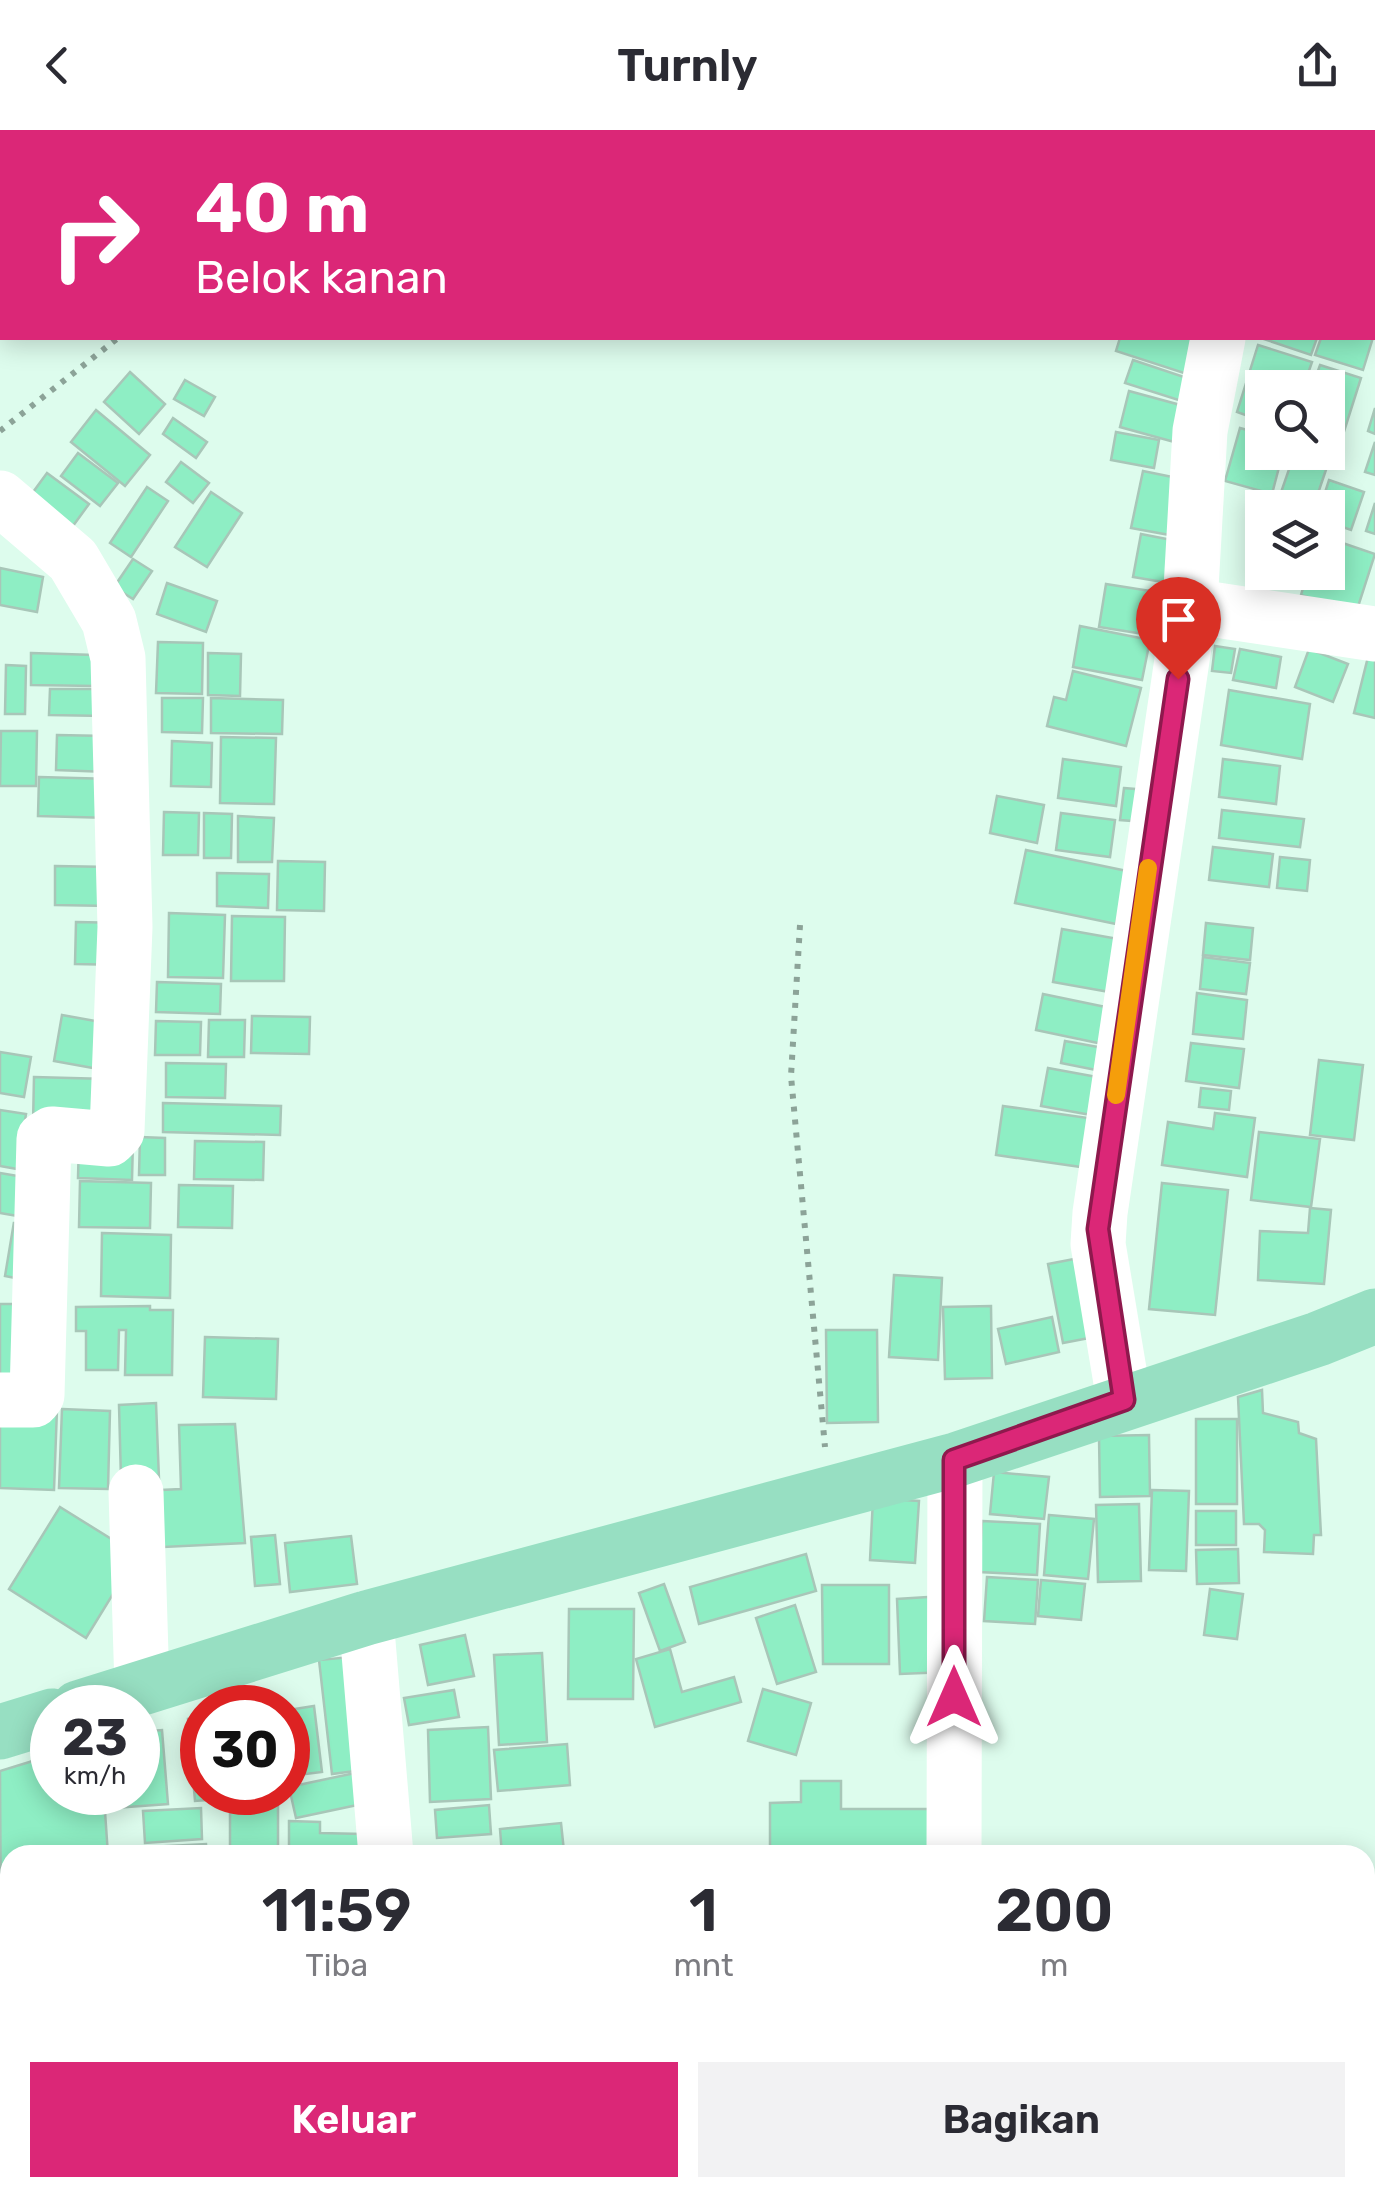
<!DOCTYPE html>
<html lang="id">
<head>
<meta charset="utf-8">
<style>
	body { margin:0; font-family:Rubik,sans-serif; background:#f2f2f3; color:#2b2b33; height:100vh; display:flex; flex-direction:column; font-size:38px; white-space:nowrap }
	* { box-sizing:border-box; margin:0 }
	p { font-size:32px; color:#7c7c81 }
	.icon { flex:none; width:55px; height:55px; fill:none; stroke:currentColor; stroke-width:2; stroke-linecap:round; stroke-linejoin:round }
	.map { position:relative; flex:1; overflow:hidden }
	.panel { position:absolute; left:0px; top:1715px; width:1375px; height:352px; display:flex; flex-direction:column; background:#fff; border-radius:30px 30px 0 0; box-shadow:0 5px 25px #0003 }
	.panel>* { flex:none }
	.hud { position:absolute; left:0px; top:0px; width:1375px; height:210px; box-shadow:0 5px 25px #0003; background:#db2777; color:#fff; overflow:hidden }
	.buttons { position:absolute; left:1245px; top:240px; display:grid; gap:20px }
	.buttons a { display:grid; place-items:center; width:100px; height:100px; border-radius:0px; background:#fff; box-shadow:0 5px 25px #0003; font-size:50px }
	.speed { position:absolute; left:30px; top:1555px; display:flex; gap:20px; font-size:50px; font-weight:700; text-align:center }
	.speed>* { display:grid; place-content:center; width:130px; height:130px; border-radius:50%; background:#fff; box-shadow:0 5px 25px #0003; line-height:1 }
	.speed small { font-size:25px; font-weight:400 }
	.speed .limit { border:15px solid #d22; background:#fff; color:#111 }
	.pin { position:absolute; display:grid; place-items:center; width:85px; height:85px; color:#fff; margin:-102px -42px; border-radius:50% 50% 50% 0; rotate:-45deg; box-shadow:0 0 10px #0007 }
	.pin .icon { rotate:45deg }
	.me { position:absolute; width:110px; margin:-55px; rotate:0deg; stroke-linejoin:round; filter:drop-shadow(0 0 8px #0008) }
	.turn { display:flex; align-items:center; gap:35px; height:210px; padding:0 30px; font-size:45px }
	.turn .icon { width:130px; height:130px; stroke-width:2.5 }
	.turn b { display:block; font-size:70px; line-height:85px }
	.eta { display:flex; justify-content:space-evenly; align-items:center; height:170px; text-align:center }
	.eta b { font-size:60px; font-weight:600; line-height:70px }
	.primary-button { display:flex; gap:20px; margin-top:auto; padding:20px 30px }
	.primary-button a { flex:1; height:115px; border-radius:0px; background:#db2777; color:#fff; font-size:40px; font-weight:600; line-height:115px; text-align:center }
	.primary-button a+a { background:#f2f2f3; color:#2b2b33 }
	header { display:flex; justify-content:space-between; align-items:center; height:130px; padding:0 30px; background:#fff; font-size:45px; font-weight:600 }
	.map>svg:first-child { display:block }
	.building { fill:#8eeec4; stroke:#a8c6b8; stroke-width:2.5 }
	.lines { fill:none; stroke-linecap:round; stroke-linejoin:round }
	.path { stroke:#8ca398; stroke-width:6; stroke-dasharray:5 8; stroke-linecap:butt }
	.minor { stroke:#fff; stroke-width:55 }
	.major { stroke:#97dfc2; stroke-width:55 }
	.route-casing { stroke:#8e194d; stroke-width:25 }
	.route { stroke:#db2777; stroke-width:18 }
	.slow { stroke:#f59e0b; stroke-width:18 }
</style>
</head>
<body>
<header><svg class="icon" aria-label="back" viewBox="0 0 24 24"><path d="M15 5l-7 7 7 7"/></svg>Turnly<svg class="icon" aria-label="share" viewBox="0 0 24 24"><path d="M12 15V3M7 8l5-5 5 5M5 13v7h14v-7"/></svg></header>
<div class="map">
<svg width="1375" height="2067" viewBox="0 0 1375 2067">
	<rect width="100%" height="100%" fill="#ddfced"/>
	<!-- building -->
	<g class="building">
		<path d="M1100,0H1202L1099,2Z"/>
		<path d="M1219,0H1260L1268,2H1218Z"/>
		<path d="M1372,29L1375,30V82L1372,81Z"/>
		<path d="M1372,88L1375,89L1372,154Z"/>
		<path d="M1372,200L1375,201L1363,240L1315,225L1321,208H1372Z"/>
		<path d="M1120,208H1189L1204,212L1193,246L1116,221Z"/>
		<path d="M1261,208H1317L1311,225Z"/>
		<path d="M1258,215L1312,232L1303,258H1262V291L1237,282Z"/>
		<path d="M1133,230L1199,252L1191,274L1125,253Z"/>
		<path d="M1320,235L1361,248L1341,311L1328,307V258H1312Z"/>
		<path d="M130,242L165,274L139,304L104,272Z"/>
		<path d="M185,250L215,267L204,286L174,269Z"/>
		<path d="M1129,261L1195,279L1185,315L1120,297Z"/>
		<path d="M1375,278V304L1368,301Z"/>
		<path d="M96,280L150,325L125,356L71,312Z"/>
		<path d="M173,288L207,312L196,328L163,304Z"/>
		<path d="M1240,298L1262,304V322H1283L1272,364L1225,351Z"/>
		<path d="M1116,302L1159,310L1154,338L1111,330Z"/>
		<path d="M1375,312V345L1365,342Z"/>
		<path d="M1295,322L1331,325L1313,378L1278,371Z"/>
		<path d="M78,323L118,353L100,376L61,346Z"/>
		<path d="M181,332L209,353L193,373L166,352Z"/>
		<path d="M1143,341L1187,350L1175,406L1131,398Z"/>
		<path d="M47,343L89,374L70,400L28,369Z"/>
		<path d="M1329,350L1364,362L1351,400L1328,392V378H1320Z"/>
		<path d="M147,357L168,371L131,427L110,413Z"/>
		<path d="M211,362L242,383L207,437L175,417Z"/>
		<path d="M1375,373V404L1366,401Z"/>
		<path d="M1141,404L1177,411L1169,453L1133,447Z"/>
		<path d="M1328,408L1375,424L1356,483L1301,465L1308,442H1328Z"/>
		<path d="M133,429L152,441L133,469L114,457Z"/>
		<path d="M0,438L43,447L37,482L0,475Z"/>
		<path d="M167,453L217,471L206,502L157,484Z"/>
		<path d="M1106,454L1176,465L1169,508L1099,497Z"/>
		<path d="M1080,496L1150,510L1142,550L1073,537Z"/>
		<path d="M158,512L203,513L202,564L156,563Z"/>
		<path d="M1215,516L1235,519L1231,543L1212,541Z"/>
		<path d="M1240,519L1281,527L1276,558L1233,550Z"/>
		<path d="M1309,519L1348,534L1333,572L1295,557Z"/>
		<path d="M31,523L95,525V556L31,555Z"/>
		<path d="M208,523L241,524L240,566L208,565Z"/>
		<path d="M1368,527L1375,528V588L1354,583Z"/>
		<path d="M6,535L26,536L25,584H5Z"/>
		<path d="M1073,541L1141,558L1126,616L1047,596L1054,567L1066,570Z"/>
		<path d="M50,559H106L105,586L49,585Z"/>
		<path d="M1229,560L1310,574L1302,629L1221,615Z"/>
		<path d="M162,568H203L202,603L162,602Z"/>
		<path d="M211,568L283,570L282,604L211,603Z"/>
		<path d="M1,601H37L36,656H0Z"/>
		<path d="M57,605L107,606V642L56,640Z"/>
		<path d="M221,607L276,608L274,674L220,673Z"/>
		<path d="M172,611L212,613L211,657L171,656Z"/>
		<path d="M1063,629L1121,637L1116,676L1058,668Z"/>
		<path d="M1223,629L1280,636L1276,674L1219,667Z"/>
		<path d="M39,647L112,649L111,688L38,686Z"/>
		<path d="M1124,658L1147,660L1144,692L1120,690Z"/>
		<path d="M997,666L1044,675L1037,713L990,703Z"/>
		<path d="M1222,680L1304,689L1300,717L1219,708Z"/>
		<path d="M164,682L199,683L198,725H163Z"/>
		<path d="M204,683L232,684L231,728H204Z"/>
		<path d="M1061,683L1115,690L1110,727L1056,720Z"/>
		<path d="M238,686L274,688L272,732H238Z"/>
		<path d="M1213,717L1273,724L1269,757L1209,750Z"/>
		<path d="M1026,720L1127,741L1116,794L1015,773Z"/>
		<path d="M1280,727L1310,730L1307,761L1277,758Z"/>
		<path d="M278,731L325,732L324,781L277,780Z"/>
		<path d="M55,736L112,737L111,776L55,775Z"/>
		<path d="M217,743L269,744L268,778L217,776Z"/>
		<path d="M169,783L225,785L223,848L168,847Z"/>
		<path d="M232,786L285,787L284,851H231Z"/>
		<path d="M76,792L124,793L123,835L75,834Z"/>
		<path d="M1206,793L1253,798L1250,830L1203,825Z"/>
		<path d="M1062,799L1135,812L1126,865L1053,852Z"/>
		<path d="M1203,827L1250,833L1246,864L1200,859Z"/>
		<path d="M157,852L221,854L220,884L156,882Z"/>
		<path d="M1197,863L1247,870L1243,909L1193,904Z"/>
		<path d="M1043,864L1120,880L1112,916L1036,900Z"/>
		<path d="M62,885L112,894L104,940L54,931Z"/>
		<path d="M252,886L310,887L309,924L251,923Z"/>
		<path d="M209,890H245L244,927H208Z"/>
		<path d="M156,891L201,892L200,925H155Z"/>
		<path d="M1065,911L1120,921L1116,944L1061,933Z"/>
		<path d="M1191,913L1244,919L1239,958L1186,951Z"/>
		<path d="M0,922L31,927L24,967L0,963Z"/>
		<path d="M1319,930L1363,935L1354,1010L1310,1005Z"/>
		<path d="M166,933L226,934L225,968L166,967Z"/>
		<path d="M1048,938L1108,949L1102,987L1041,976Z"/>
		<path d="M34,947L107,949L106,995L33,994Z"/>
		<path d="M1201,958L1231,961L1229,980L1199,977Z"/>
		<path d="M163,973L281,976L280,1005L163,1002Z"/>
		<path d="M1003,976L1109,991L1102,1040L996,1025Z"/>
		<path d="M0,980L26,984L17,1039L0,1036Z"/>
		<path d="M1215,983L1255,988L1247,1047L1162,1035L1168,992L1213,999Z"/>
		<path d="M1259,1002L1320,1009L1311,1077L1251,1070Z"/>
		<path d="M140,1007L165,1008V1045H139Z"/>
		<path d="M79,1010L133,1011L132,1050L78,1048Z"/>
		<path d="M195,1011L264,1012L263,1050L194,1049Z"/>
		<path d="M0,1043L41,1050L35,1089L0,1083Z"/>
		<path d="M80,1051L151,1053L150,1098L79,1097Z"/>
		<path d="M1162,1053L1228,1060L1215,1185L1149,1179Z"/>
		<path d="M179,1055L233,1056L232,1098L178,1097Z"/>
		<path d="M1310,1078L1331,1080L1324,1154L1258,1150L1260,1101L1308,1103Z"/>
		<path d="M14,1092L30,1151L5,1146Z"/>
		<path d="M102,1103L171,1105L170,1168L101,1166Z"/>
		<path d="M1095,1125L1110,1204L1063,1213L1048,1134Z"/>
		<path d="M894,1145L942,1148L938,1230L889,1227Z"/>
		<path d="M0,1174H35L33,1255L0,1254Z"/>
		<path d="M150,1176V1180H173L172,1245H125L126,1200H119L118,1240H86V1201H76V1177Z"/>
		<path d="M991,1176L992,1248L945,1249L943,1177Z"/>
		<path d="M1052,1187L1059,1222L1006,1234L998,1199Z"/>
		<path d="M826,1200H877L878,1292L827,1293Z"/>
		<path d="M205,1207L278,1209L276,1269L203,1267Z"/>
		<path d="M1262,1260L1263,1283L1298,1292L1299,1303L1316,1309L1321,1405H1314L1313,1424L1264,1422L1265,1400L1259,1394H1244L1238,1267Z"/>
		<path d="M156,1273L159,1349L121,1350L119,1275Z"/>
		<path d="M0,1278L57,1279L54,1360L0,1358Z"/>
		<path d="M62,1279L110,1281L108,1359L59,1358Z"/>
		<rect x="1196" y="1289" width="41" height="85"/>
		<path d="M235,1294L245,1413L143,1418L140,1361L181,1359L179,1295Z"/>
		<path d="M1149,1305L1150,1366L1100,1367L1099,1306Z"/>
		<path d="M994,1342L1049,1347L1044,1389L990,1384Z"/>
		<path d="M1152,1360L1189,1361L1186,1441L1149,1440Z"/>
		<path d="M873,1368L919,1371L915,1433L870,1430Z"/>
		<path d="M1139,1374L1141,1451L1098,1452L1096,1375Z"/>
		<path d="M60,1377L137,1425L86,1508L9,1459Z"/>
		<rect x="1196" y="1381" width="40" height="34"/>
		<path d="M1049,1385L1094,1389L1088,1449L1044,1445Z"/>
		<path d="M982,1391L1040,1394L1037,1445L979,1442Z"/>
		<path d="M275,1405L280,1454L255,1456L251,1407Z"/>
		<path d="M351,1406L357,1454L290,1462L285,1413Z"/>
		<path d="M1238,1419L1239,1453L1197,1454L1196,1420Z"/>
		<path d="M806,1424L816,1461L699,1494L690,1457Z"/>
		<path d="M987,1447L1038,1450L1035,1494L984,1491Z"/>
		<path d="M1041,1450L1085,1454L1081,1490L1038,1486Z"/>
		<path d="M664,1454L685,1512L660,1521L639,1463Z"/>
		<path d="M822,1455H889V1534H823Z"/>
		<path d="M1210,1459L1243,1464L1237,1509L1204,1505Z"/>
		<path d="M943,1466L947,1542L900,1544L897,1469Z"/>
		<path d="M795,1475L816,1542L777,1554L756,1488Z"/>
		<path d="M569,1479H634L633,1569H568Z"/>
		<path d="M465,1505L474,1546L428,1555L420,1515Z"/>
		<path d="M670,1519L682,1562L734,1547L741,1572L655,1597L636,1529Z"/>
		<path d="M542,1523L547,1612L499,1615L494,1525Z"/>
		<path d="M350,1527L363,1640L332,1644L319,1530Z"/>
		<path d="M763,1559L811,1573L796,1625L748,1611Z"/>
		<path d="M454,1560L459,1587L409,1595L404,1568Z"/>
		<path d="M314,1576L322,1642L289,1646L288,1580Z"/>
		<path d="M202,1588V1662H236V1668L195,1671L188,1589Z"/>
		<path d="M488,1597L491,1669L430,1672L428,1600Z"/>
		<path d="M162,1600L168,1674L115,1678L114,1662H138V1602Z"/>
		<path d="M567,1614L570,1655L498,1661L494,1620Z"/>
		<path d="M52,1625V1662L104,1667L108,1725H10V1810H1L0,1641Z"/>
		<path d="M355,1643L362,1674L296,1688L289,1657Z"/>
		<path d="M801,1651H841V1679H929V1723L770,1722V1673L801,1672Z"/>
		<path d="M278,1669V1725H230V1670Z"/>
		<path d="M489,1675L491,1704L437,1708L435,1680Z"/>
		<path d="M201,1678L202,1709L145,1713L143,1681Z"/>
		<path d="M289,1691L320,1692V1703L363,1704V1725H289Z"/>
		<path d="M561,1693L564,1721L502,1725L500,1699Z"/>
		<path d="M206,1714L207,1725H151L150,1717Z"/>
		<path d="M1366,2002L1375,2004V2025L1365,2023Z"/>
		<path d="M1365,2032L1375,2034L1366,2067L1332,2066L1335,2058H1365Z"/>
		<path d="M0,2033L10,2036V2058H69L66,2067H0Z"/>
		<path d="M490,2058H537L535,2067L489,2065Z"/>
		<path d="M734,2058H778L774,2067H730Z"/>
		<path d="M838,2058H881L877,2067H862Z"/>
		<path d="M983,2058H1078L1073,2067H978Z"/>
		<path d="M1213,2058H1256L1254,2067H1211Z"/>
	</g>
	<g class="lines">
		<!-- path -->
		<g class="path">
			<path d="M391,2L395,0"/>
			<path d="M0,301L118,208"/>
			<path d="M800,795L791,946L825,1317"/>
		</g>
		<!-- minor -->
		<g class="minor">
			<path d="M1285,2L1286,0"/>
			<path d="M0,368L73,430L109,491L118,528L125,797L117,1001L109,1009L52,1004L44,1009L37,1265L33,1270H0"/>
			<path d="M1190,476L1375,504"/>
			<path d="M1124,1270L1098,1114L1100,1083L1190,476L1200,301L1218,208"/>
			<path d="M136,1362L142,1557"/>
			<path d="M366,1488L386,1725"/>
			<path d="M954,1725L955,1330"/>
			<path d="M0,2010L10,2013"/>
			<path d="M192,2058L225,2067"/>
			<path d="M454,2067L456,2058"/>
			<path d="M903,2067L907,2058"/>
		</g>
		<!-- major -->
		<g class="major">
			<path d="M78,1578L366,1488L955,1330L1318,1209L1375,1186"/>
			<path d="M0,1602L52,1586"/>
		</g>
	</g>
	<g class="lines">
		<!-- route casing -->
		<g class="route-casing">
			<path id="route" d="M954,1567V1330L1124,1270L1098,1099L1178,549"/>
		</g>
		<!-- route -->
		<use href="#route" class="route"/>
		<!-- slow -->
		<path class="slow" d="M1116,965L1148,738"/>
	</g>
</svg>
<div class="buttons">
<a><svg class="icon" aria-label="search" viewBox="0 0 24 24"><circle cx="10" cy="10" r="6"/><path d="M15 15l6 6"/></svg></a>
<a><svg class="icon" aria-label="layers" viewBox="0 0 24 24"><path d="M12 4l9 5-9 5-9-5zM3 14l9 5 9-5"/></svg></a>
</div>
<div class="speed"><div>23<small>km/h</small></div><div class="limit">30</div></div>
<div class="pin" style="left:1178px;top:549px;background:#d93025"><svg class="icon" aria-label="arrive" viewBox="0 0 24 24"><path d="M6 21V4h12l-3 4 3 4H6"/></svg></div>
<svg class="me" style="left:954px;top:1567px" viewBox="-20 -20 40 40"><path d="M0-17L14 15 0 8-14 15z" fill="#db2777" stroke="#fff" stroke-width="4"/></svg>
<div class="hud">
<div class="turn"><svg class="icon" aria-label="right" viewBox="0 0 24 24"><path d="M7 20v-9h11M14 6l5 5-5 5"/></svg><div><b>40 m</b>Belok kanan</div></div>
</div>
<section class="panel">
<div class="eta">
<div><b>11:59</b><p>Tiba</p></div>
<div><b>1</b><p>mnt</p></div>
<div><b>200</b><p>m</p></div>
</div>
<div class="primary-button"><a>Keluar</a><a>Bagikan</a></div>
</section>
</div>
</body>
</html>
